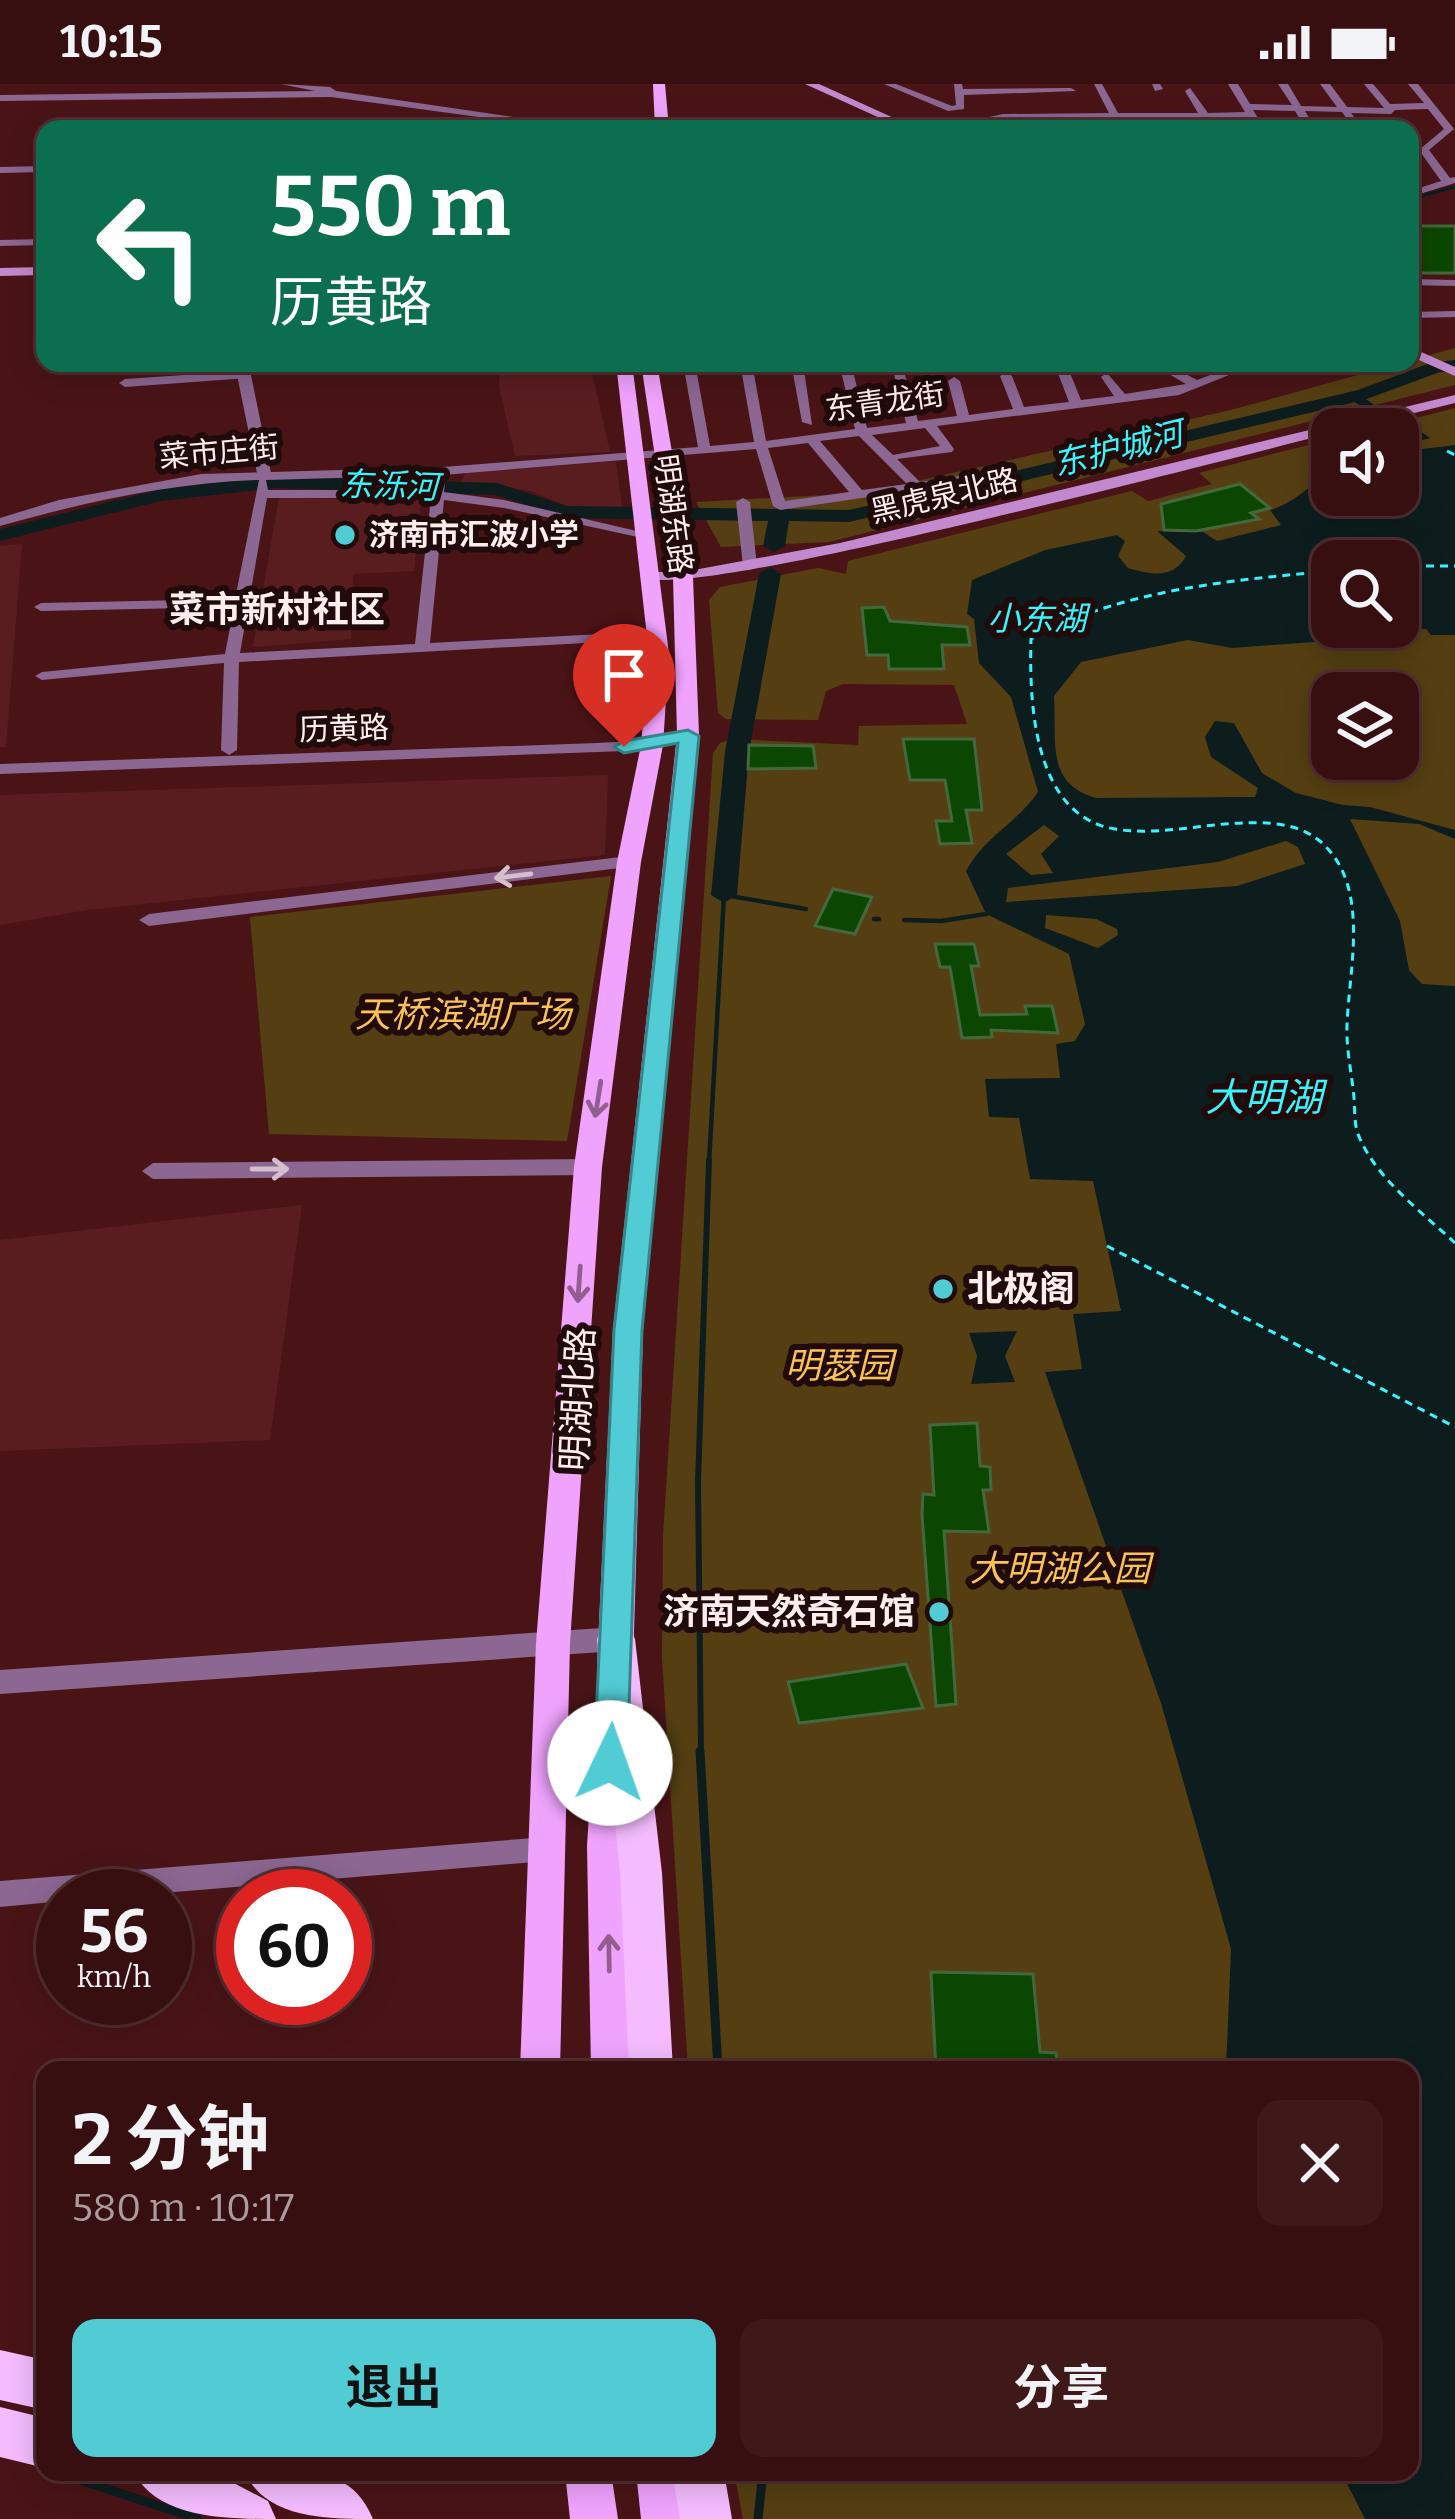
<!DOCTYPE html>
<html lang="zh">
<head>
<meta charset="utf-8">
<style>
	body { margin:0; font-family:Bitter,"Noto Sans SC",serif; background:#3f181a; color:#f1f3f6; height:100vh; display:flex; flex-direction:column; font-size:45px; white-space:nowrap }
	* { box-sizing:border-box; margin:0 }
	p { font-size:39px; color:#ab9c9f }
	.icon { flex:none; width:66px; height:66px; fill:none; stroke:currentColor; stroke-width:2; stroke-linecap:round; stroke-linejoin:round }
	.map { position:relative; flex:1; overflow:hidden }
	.panel { position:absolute; left:36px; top:1977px; width:1383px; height:420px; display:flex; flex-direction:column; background:#380f11; border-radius:24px; box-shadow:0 6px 30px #0003,0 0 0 3px #522f31 }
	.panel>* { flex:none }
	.top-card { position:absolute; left:36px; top:36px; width:1383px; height:252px; border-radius:24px; box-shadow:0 6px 30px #0003,0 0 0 3px #522f31; background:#0b6e4f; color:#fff; overflow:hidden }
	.fabs { position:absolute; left:1311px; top:324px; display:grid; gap:24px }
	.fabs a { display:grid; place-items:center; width:108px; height:108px; border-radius:24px; background:#380f11; box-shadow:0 6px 30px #0003,0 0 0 3px #522f31; font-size:60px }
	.speed { position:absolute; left:36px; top:1785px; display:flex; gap:24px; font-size:60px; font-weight:700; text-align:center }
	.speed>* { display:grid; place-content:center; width:156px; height:156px; border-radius:50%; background:#380f11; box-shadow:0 6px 30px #0003,0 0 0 3px #522f31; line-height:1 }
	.speed small { font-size:30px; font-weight:400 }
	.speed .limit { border:18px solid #d22; background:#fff; color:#111 }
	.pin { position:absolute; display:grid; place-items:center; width:102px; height:102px; color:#fff; margin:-123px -51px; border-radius:50% 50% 50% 0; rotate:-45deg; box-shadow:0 0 12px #0007 }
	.pin .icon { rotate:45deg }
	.me { position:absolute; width:132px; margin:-66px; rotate:3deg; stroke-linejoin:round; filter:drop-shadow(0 0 9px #0008) }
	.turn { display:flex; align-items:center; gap:42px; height:252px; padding:0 36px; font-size:54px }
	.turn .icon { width:156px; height:156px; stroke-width:2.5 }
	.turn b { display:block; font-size:84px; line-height:102px }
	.round { display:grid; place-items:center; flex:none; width:126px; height:126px; border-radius:24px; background:#3f181a }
	.headline { display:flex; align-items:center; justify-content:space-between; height:204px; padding:0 36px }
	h1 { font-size:72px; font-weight:700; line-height:90px }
	.action { display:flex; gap:24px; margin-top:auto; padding:24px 36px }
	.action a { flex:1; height:138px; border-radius:24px; background:#51ccd4; color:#111; font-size:48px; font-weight:700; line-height:138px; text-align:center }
	.action a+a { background:#3f181a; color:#f1f3f6 }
	.status { display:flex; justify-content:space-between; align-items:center; height:84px; padding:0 60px; background:#380f11; direction:ltr }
	.status svg { height:33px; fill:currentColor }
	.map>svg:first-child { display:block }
	.built { fill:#591d20 }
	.green { fill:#553f12; fill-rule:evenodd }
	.water { fill:#0d1d1e; fill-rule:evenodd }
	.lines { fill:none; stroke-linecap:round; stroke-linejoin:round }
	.stream-far3 { stroke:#0d1d1e; stroke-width:3 }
	.stream-far2 { stroke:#0d1d1e; stroke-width:4.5 }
	.stream-far1 { stroke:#0d1d1e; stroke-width:6 }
	.stream { stroke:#0d1d1e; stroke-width:9 }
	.canal { fill:#0d1d1e; fill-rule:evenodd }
	.river { fill:#0d1d1e; fill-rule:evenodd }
	.ferry { stroke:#38f4ff; stroke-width:3; stroke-dasharray:8 6; stroke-linecap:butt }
	.building { fill:#0b4602; stroke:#42683c; stroke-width:3 }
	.minor { fill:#8b6792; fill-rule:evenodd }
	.tertiary { fill:#8b6792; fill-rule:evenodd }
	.secondary { fill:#c389ce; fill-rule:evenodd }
	.primary { fill:#efa3fd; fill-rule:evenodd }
	.trunk { fill:#f4bcfe; fill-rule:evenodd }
	.oneway { stroke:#d5bfcd }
	.oneway2 { stroke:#925e90 }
	.route { fill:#51ccd4; stroke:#35858a; stroke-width:3 }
	.poi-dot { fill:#51ccd4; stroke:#210a0a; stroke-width:4.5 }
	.labels { text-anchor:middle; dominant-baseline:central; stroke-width:12; stroke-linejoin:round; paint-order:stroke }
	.far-street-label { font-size:30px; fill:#fdeeed; stroke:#210a0a }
	.far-poi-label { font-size:30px; font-weight:bold; fill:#fdeeed; stroke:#210a0a; text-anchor:start }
	.far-water-label { font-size:33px; font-style:italic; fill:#38f4ff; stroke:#210a0a }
	.far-quarter-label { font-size:36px; font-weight:bold; fill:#fdeeed; stroke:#210a0a }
	.park-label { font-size:36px; font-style:italic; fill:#fac153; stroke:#210a0a }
	.poi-label { font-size:36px; font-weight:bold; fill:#fdeeed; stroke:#210a0a; text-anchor:start }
	.street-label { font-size:36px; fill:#fdeeed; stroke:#210a0a }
	.water-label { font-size:39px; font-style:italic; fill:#38f4ff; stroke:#210a0a }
</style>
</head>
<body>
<div class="status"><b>10:15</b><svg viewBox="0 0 49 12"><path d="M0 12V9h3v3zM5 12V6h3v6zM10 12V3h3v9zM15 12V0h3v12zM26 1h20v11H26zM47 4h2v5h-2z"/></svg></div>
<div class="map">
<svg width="1455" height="2435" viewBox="0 0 1455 2435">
	<rect width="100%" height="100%" fill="#4a1417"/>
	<!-- built -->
	<g class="built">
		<path d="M500,279H593L592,289L610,368L515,372L499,302Z"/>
		<path d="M616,377L622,423H568L532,407L460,398L466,389Z"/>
		<path d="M279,414L421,416L414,487L353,490L351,555L253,563Z"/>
		<path d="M22,460L6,663H0V462Z"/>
		<path d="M608,691L605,771L87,826L0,841V711Z"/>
		<path d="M302,1121L270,1356L0,1367V1156Z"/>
	</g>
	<!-- green -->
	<g class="green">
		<path d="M1455,264V301L829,458L721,463L696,418L864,409L1231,326Z"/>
		<path d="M1455,324V2435H743L734,2388H1410V1986H688L662,1574L663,1452L713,669L720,659L732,655L858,661L859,642L967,640L954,601L843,600L826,607L818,636L726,635L718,629L709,516L720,503L818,484L846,490L848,477L1132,407L1148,417L1212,400L1199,389L1332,355V411H1398V345H1373ZM1332,477H1398V543H1332ZM1332,609H1398V675H1332Z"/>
		<path d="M611,792L567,1057L269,1050L250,833Z"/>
	</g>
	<!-- water -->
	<g class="water">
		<path d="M1455,361V551H1431L1426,545L1354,548L1356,555L1232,564L1188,556L1081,578L1054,612C1057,658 1045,699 1096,714L1255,713L1258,704L1211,673L1205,653L1215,637L1234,639L1262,689L1296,709L1343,721L1370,723L1455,746V755L1419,740L1350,735L1400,837L1409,886L1422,900L1455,902V2435H1365L1341,2388H1410V1986H1226L1231,1865L1161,1619L1045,1288L1082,1285L1073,1230L1121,1227L1093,1097L1030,1095L1019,1034L989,1033L985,995L1060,994L1056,960L1075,957L1085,940L1069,870L986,830L966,787C986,751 1017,739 1038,708L1011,613L979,579L974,535L967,530L972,496L1045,466L1117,451L1125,457L1118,472L1128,484C1150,491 1174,495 1186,472L1157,447L1203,448L1217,457L1281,441L1270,426C1297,418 1308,401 1332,388L1325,416L1348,419L1352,411H1398V368ZM1332,477H1398V543H1332ZM1044,741L1059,752L1041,770L1053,789L1031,791L1006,770ZM1286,757L1298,763L1305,780L1237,802L1006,818L1008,804L1218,778ZM1046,831L1096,835L1117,845L1118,851L1098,864L1045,844Z"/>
		<path d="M1017,1247L1005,1272L1015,1298L971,1300L977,1272L969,1249Z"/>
	</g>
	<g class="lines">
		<!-- stream-far3 -->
		<path class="stream-far3" d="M1410,115L1455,103"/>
		<!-- stream-far2 -->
		<g class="stream-far2">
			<path d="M874,835H879"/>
			<path d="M904,836L941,837L986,830"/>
			<path d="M709,1079L724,811L806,825"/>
		</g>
		<!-- stream-far1 -->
		<path class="stream-far1" d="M701,1670L698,1398L709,1076"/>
		<!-- stream -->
		<g class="stream">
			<path d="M700,1667L718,1986"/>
			<path d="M56,2388L198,2435"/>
			<path d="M758,2435L763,2388"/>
		</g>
		<!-- canal -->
		<g class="canal">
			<path d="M1350,309H1358L1378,324L1368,327L1350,315Z"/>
			<path d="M1400,335L1404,336L1430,354L1420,357L1396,342L1394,339Z"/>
		</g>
		<!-- river -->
		<g class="river">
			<path d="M1455,276V288H1440L1364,316L849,438L789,437L785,462L774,468L763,462L768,437L565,434L495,411L277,404L161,417L0,457V445L161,405L277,392L497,399L567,422L849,426L1358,306L1430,279Z"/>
			<path d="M770,483L781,490L749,668L737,811L724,819L711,811L725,668L759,490Z"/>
		</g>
		<!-- ferry -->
		<g class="ferry">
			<path d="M1447,367L1455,371"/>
			<path d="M1398,482H1455"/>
			<path d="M1332,487C1232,496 1119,506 1031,555C1029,621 1034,732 1115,745C1157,752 1201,740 1243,739C1269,738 1299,739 1321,758C1371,802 1349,884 1347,941C1346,966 1352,990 1354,1014C1355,1026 1354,1039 1358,1050C1375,1094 1422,1128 1455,1159"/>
			<path d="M1107,1162L1455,1343"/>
		</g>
	</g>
	<!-- building -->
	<g class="building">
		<rect x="1410" y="142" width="45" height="47"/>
		<path d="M1240,400L1270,424L1251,429L1259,435L1196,447L1164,446L1161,420Z"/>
		<path d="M884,523L890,537L967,543L970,561H942L944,585H889L888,571H867L862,524Z"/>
		<path d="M903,655H974L982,726H966L972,759L940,760L936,737H952L945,696H910Z"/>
		<path d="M749,661L813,662L816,684L748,685Z"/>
		<path d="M833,805L872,813L855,850L815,842Z"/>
		<path d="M935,860H974L979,882H971L980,931L1027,930L1025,922H1052L1058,949L991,946L992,953L962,954L950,883H940Z"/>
		<path d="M977,1339L980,1382L990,1383L991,1406H983L989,1448L944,1447L956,1620L936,1622L922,1430L923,1410L934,1411L930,1341Z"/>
		<path d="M906,1580L923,1624L799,1639L788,1598Z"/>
		<path d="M931,1888L1033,1890L1040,1968L1056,1969L1058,1986H936Z"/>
	</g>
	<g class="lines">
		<!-- minor -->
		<g class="minor">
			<path d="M884,0H896L952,22L956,21L954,0H962L963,5L1071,4L1076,7L964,11V25L948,27Z"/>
			<path d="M1094,0H1102L1118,29H1198L1185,7L1190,4L1208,29L1245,28L1228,0H1238L1250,20L1292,21L1278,0H1288L1301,22L1337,23L1320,0H1330L1347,23L1384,24L1364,0H1373L1390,20L1424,19L1408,0H1418L1454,45L1429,66L1450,94L1455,93V99L1410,113V107L1441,97L1419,66L1444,45L1428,25L1395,26L1391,30L1351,29L1364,45H1354L1342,28L1305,27L1316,45H1306L1295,27L1253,26L1265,45H1255L1249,34H1211L1218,45H1208L1202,34L1003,36L954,45H934L1003,30L1109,29Z"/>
			<path d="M1152,0H1160L1163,5L1155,7Z"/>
			<path d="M812,39L815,40L818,45H808Z"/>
			<path d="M45,82V88L0,89V83Z"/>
			<path d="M45,155V161L0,162V156Z"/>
			<path d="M1410,195L1455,196V202L1410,201Z"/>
			<path d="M1455,227V233L1410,234V228Z"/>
			<path d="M683,279H695L710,362L754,358L740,279H752L766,357L855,345L839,279H851L867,344L906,339L893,286L871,279L902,280L918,337L957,332L948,297L954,293L960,297L969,331L1013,325L1000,292L1006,288L1012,292L1024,323L1069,318L1054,279H1066L1081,316L1114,312L1101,293L1107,289L1125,310L1186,300L1150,279H1165L1197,296L1242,279H1259L1179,311L937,342L954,365L952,368L897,375L920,398L959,392L964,393V399L780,426L773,422L756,365L443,391L266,396L268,406H432L433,398L439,394L445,398L444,408L504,416L654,451L647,455L504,424L444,416L430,559L658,547L665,551L658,555L239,578L237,666L229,671L221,666L224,579L42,596L35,592L42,588L225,570L234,523L41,527L34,523L41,519L235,515L259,396C170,399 85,418 0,442V434L59,416L201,390L443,383L698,363ZM925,344L940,362L893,371L872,351ZM859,352L907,400L862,406L820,357ZM808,359L849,408L785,417L768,364ZM267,414H431L415,560L240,569Z"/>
			<path d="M791,279H803L812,341L802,338Z"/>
			<path d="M960,279H972L974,283L964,286Z"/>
			<path d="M244,287L250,291L248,294L125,303L119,299L125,295Z"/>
			<path d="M743,414L750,418L757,482L750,486L743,482L736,418Z"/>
			<path d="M546,1753L555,1756L559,1765L555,1774L546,1777L127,1812H63V1817L0,1823V1797Z"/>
		</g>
		<!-- tertiary -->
		<g class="tertiary">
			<path d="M281,0L330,3L336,7L596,45H567L331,13L0,17V11L315,7Z"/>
			<path d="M241,279H255L251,291L271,389L264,393L257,389L237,291Z"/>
			<path d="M688,646L697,651L694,655L652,666L0,690V680L597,659L651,656Z"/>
			<path d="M629,772L636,774V782L149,842L139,836L149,830Z"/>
			<path d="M588,1075L599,1083L588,1091L153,1095L142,1087L153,1079Z"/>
			<path d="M616,1543L626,1547L630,1555L626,1563L616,1567L0,1610V1586Z"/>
		</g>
		<!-- secondary -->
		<g class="secondary">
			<path d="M805,0H819L918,45H904Z"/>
			<path d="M45,183V191L0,192V184Z"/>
			<path d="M1410,263L1455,283V292L1410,272Z"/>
			<path d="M1455,311V319L1349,345H1332V349C1246,370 684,519 644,493L652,488H683L840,459Z"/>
		</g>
		<!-- primary -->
		<g class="primary">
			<path d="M653,0H665L669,45H655Z"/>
			<path d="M616,279H632L669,570L663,661L641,778L602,1083L570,1559L560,1986H520L536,1559L574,1083L617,778L641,661L649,570Z"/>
			<path d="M641,279H657L693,493L699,651L643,1246L633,1581L627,1592L615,1596L603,1592L597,1581L613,1246L677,651L673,493Z"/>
			<path d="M612,1631L625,1636L630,1647L625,1762L631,1986H591L587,1762L594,1647L599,1636Z"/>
			<path d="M565,2388H611L618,2435H570Z"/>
			<path d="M636,2388H682L689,2435H641Z"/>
		</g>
		<!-- trunk -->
		<g class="trunk">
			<path d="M616,1539L630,1544L635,1555L662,1789L673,1986H629L620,1789L597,1555L602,1544Z"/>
			<path d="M0,2266L45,2276V2326L0,2316Z"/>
			<path d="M0,2323L45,2334V2384L0,2373Z"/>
			<path d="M134,2388H213L268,2417L276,2435C228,2435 157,2435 134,2388Z"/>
			<path d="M245,2388C298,2388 349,2377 373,2435C328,2435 265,2435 245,2388Z"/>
			<path d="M672,2388H724L732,2435H680Z"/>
		</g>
	</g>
	<!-- one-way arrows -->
	<defs><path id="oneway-shaft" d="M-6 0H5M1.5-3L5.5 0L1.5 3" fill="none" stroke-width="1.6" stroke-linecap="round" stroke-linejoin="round" transform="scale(3)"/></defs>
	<g class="oneway">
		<use href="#oneway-shaft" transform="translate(513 792) rotate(173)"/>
		<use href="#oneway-shaft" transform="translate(270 1085)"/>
	</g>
	<g class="oneway2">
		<use href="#oneway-shaft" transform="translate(598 1015) rotate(99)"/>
		<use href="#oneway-shaft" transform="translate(579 1200) rotate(94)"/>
		<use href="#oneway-shaft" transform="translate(609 1869) rotate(-91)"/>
	</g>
	<!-- route -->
	<path class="route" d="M688,646L699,652L642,1246L627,1679L622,1690L610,1694L598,1690L594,1679L614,1246L678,659L624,669L614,663L624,657Z"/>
	<!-- markers -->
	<g class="poi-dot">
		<circle cx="345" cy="451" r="12"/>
		<circle cx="943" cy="1205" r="12"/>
		<circle cx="939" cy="1528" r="12"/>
	</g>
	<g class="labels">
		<!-- far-street labels -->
		<g class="far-street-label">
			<text transform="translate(885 318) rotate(-8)">东青龙街</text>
			<text transform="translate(219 368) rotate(-5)">菜市庄街</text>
			<text transform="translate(944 412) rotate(-13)">黑虎泉北路</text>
			<text transform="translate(673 430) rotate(82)">明湖东路</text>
			<text transform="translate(344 645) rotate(-2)">历黄路</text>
		</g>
		<!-- far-poi labels -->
		<g class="far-poi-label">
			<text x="369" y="451">济南市汇波小学</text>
		</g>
		<!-- far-water labels -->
		<g class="far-water-label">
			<text transform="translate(1118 365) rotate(-14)">东护城河</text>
			<text transform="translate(389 402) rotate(2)">东泺河</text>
			<text x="1037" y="535">小东湖</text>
		</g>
		<!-- far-quarter labels -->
		<g class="far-quarter-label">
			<text x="277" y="526">菜市新村社区</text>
		</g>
		<!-- park labels -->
		<g class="park-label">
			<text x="463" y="931">天桥滨湖广场</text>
			<text x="839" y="1282">明瑟园</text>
			<text x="1060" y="1485">大明湖公园</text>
		</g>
		<!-- poi labels -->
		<g class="poi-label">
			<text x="967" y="1205">北极阁</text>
			<text x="915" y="1528" text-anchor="end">济南天然奇石馆</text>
		</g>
		<!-- street labels -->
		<g class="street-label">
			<text transform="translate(578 1315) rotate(-87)">明湖北路</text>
		</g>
		<!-- water labels -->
		<g class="water-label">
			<text x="1264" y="1014">大明湖</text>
		</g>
	</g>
</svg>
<div class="fabs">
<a><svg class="icon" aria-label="sound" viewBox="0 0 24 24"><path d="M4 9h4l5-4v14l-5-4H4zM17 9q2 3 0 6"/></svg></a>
<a><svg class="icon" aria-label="search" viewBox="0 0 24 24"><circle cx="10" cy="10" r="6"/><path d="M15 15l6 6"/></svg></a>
<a><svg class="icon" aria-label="layers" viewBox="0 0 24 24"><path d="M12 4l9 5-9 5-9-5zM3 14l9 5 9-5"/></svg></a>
</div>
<div class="speed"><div>56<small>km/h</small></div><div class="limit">60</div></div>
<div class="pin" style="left:624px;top:663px;background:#d93025"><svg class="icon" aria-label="arrive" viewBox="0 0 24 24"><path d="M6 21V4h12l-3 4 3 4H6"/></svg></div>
<svg class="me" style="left:610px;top:1679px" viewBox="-20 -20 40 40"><circle r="19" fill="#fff"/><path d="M0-13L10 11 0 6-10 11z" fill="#51ccd4"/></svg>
<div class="top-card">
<div class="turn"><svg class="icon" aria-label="left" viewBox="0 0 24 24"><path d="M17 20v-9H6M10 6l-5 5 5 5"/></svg><div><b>550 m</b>历黄路</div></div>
</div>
<section class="panel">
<div class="headline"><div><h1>2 分钟</h1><p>580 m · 10:17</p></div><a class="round"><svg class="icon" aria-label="close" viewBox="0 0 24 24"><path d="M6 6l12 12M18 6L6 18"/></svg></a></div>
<div class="action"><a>退出</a><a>分享</a></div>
</section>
</div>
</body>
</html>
